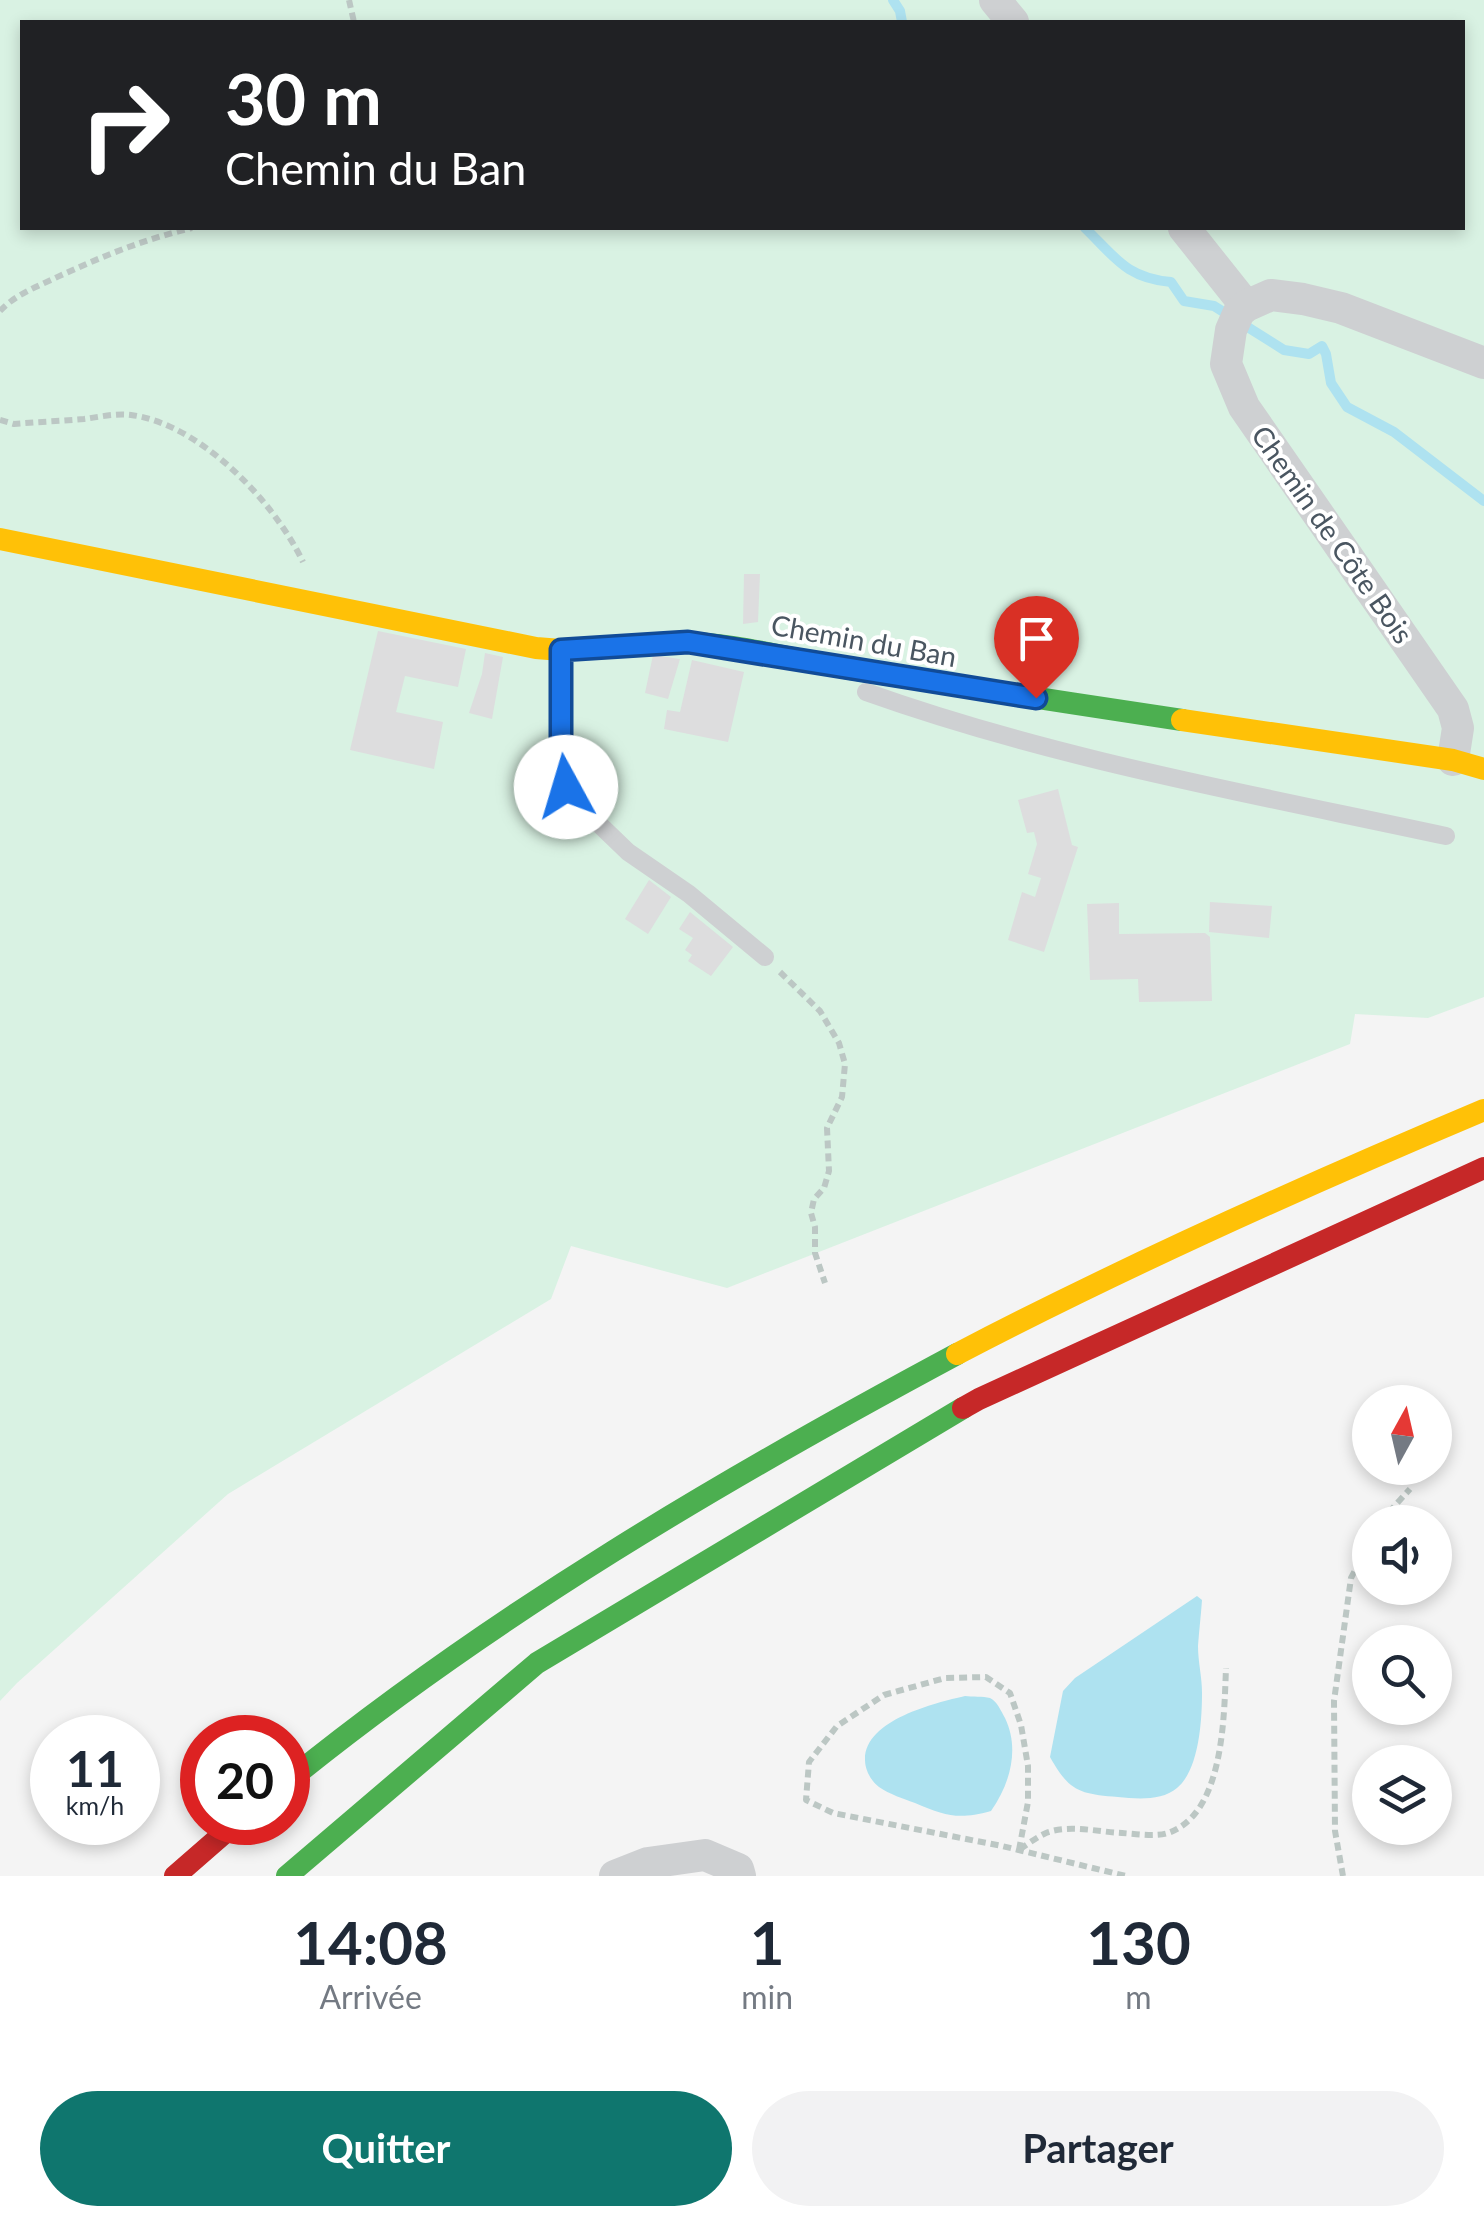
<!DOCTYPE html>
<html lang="fr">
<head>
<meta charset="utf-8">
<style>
	body { margin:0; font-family:Lato,sans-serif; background:#f2f2f3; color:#1f2937; height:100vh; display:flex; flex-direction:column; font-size:38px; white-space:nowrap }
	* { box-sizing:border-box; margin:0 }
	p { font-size:32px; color:#747a83 }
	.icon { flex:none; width:55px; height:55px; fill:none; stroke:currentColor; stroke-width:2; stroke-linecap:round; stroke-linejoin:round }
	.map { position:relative; height:1876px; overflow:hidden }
	.details { display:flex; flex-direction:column; background:#fff; flex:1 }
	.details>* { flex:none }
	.hud { position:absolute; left:20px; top:20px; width:1445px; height:210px; border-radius:0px; box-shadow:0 5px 15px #0003; background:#202124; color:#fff; overflow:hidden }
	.needle { width:65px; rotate:8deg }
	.tools { position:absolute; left:1352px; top:1385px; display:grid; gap:20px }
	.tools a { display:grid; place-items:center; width:100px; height:100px; border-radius:50%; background:#fff; box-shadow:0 5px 15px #0003; font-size:50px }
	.speed { position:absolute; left:30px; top:1715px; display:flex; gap:20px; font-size:50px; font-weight:700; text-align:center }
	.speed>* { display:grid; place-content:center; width:130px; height:130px; border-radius:50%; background:#fff; box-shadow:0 5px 15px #0003; line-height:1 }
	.speed small { font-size:25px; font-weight:400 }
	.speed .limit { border:15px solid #d22; background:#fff; color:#111 }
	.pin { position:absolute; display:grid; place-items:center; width:85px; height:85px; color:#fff; margin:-102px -42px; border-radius:50% 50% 50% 0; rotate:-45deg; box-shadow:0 0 10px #0007 }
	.pin .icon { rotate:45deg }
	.me { position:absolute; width:110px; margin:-55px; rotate:354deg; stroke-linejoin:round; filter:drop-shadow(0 0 8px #0008) }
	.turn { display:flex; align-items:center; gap:35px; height:210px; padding:0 40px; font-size:45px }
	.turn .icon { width:130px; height:130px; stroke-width:2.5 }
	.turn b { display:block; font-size:70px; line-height:85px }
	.eta { display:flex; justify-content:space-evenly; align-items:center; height:170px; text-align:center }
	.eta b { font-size:60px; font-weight:700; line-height:70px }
	.button { display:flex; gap:20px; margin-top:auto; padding:20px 40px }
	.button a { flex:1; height:115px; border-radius:60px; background:#0f766e; color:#fff; font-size:40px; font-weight:700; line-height:115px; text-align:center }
	.button a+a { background:#f2f2f3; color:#1f2937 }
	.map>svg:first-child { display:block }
	.green { fill:#d9f2e3; fill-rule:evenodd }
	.water { fill:#aee2f0 }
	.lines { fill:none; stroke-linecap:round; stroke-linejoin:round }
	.stream { stroke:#aee2f0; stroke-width:10 }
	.building { fill:#ddddde }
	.path { stroke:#bcc7c4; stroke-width:6; stroke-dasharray:8 5; stroke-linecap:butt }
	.lane { stroke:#ced0d2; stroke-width:18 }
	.street { stroke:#ced0d2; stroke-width:32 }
	.fast { stroke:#4caf50; stroke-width:22 }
	.slow { stroke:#ffc107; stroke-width:22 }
	.jam { stroke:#c62828; stroke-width:22 }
	.route-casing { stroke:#114b97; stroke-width:25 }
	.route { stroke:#1a73e8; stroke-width:18 }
	.labels { text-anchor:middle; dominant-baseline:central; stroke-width:8; stroke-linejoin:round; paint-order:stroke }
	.street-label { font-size:28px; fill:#4a5661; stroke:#fff }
</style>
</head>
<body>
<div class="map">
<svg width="1484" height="1876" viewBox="0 0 1484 1876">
	<rect width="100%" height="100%" fill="#f4f4f4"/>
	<!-- green -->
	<path class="green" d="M0,0H1484V997L1428,1018L1355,1014L1350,1044L727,1288L571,1246L551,1299L228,1494L17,1683L0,1701ZM22,22H1462V228H22Z"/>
	<!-- water -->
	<g class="water">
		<path d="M1197,1596L1202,1600C1201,1615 1199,1631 1198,1646C1198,1662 1202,1677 1202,1693C1202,1721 1199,1770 1177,1788C1162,1801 1137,1799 1118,1797C1079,1794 1069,1791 1050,1757L1063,1691L1075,1678Z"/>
		<path d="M965,1696C972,1697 983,1696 990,1698C997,1701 1001,1711 1005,1718C1020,1749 1010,1784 991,1811C958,1820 946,1816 915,1803C904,1799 889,1794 879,1787C871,1781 865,1770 865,1760C864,1720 935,1703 965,1696Z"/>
	</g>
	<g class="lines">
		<!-- stream -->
		<g class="stream">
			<path d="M893,0L900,11L902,22"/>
			<path d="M1085,228C1115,257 1126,278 1171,282L1184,301L1214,306L1284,350L1309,354L1322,346L1326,354L1331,383L1347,407L1394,432L1484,501"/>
		</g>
	</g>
	<!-- building -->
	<g class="building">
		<path d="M744,574H760L758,622L743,624Z"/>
		<path d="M378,631L466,649L458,687L405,676L396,712L443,722L434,769L350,750Z"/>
		<path d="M485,653L503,657L492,719L469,713L482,674Z"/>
		<path d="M653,655L680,659L668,699L645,693Z"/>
		<path d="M692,660L744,672L728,742L664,729L667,710L680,712Z"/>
		<path d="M1058,789L1072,845L1078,847L1044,952L1008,940L1022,892L1035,897L1041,878L1028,874L1037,844L1034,832L1027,833L1018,800Z"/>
		<path d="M649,880L671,897L648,934L625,919Z"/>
		<path d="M1210,902L1272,906L1269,938L1209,932Z"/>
		<path d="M1119,903V934L1205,933L1210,937L1212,1001L1139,1002L1138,979L1090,980L1087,904Z"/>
		<path d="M690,912L733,947L711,976L688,961L692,955L685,950L693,938L679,929Z"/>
	</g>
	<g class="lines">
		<!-- path -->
		<g class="path">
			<path d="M349,0L354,22"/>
			<path d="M0,311C15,295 34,288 53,279C98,258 144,239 192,228"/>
			<path d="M0,420L14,424C37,422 61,421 84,419C99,417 116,413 131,415C200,424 274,501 303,562"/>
			<path d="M780,972L820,1011L839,1043L845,1064L842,1097L827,1128L829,1171L824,1188L814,1199L811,1213L815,1227V1253L825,1283"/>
			<path d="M1380,1522L1410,1489"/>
			<path d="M1020,1849C1028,1844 1037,1837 1046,1833C1069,1824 1098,1832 1122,1833C1136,1834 1156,1837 1168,1833C1224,1814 1224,1717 1226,1668"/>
			<path d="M1019,1850L1028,1802V1766L1021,1725L1010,1693L986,1677L945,1678L884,1695L837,1726L809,1762L806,1800L833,1813L1002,1846L1126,1876"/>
			<path d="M1343,1876L1335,1831L1334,1701L1351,1578L1370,1542"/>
		</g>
		<!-- lane -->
		<g class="lane">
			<path d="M561,650V765L566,787L574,800L628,852L689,894L765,957"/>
			<path d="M866,692C1054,759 1251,794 1446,836"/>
		</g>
		<!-- street -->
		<g class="street">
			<path d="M995,0L1013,22"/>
			<path d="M1184,228L1246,306"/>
			<path d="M1453,760L1458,728L1453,709L1244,407L1226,364L1231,330L1239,312L1246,306L1271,295L1303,299L1341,308L1484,363"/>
			<path d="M615,1876L648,1863L705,1855L738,1869L740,1876"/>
		</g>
		<!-- fast -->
		<g class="fast">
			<path d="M668,643C726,640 791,659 849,669C960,687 1071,703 1182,720"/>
			<path d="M288,1781C494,1614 724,1479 957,1354"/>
			<path d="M287,1876L537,1663L963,1408"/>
		</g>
		<!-- slow -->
		<g class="slow">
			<path d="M0,539L536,648L561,650L668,643"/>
			<path d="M1182,720L1453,760L1484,769"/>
			<path d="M957,1354C1129,1264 1306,1185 1484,1110"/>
		</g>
		<!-- jam -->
		<g class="jam">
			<path d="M963,1408L979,1399L1484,1168"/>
			<path d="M175,1876L237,1822"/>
		</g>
	</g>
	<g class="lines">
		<!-- route casing -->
		<g class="route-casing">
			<path id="route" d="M566,787L561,765V650L688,642L1036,698"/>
		</g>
		<!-- route -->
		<use href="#route" class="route"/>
	</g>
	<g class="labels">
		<!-- street labels -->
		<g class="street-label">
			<text transform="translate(1333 534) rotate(55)">Chemin de Côte Bois</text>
			<text transform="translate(864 640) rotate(10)">Chemin du Ban</text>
		</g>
	</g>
</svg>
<div class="tools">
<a><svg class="needle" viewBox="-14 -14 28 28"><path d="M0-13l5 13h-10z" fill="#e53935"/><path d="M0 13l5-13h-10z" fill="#747a83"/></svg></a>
<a><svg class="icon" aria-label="sound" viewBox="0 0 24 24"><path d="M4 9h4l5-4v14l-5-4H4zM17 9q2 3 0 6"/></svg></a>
<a><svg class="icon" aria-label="search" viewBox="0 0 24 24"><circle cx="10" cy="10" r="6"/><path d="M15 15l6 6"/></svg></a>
<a><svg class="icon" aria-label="layers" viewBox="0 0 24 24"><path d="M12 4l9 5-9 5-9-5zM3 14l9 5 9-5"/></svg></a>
</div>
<div class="speed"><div>11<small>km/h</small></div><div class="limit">20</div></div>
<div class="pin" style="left:1036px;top:698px;background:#d93025"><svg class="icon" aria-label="arrive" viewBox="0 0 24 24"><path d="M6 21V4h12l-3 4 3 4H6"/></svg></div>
<svg class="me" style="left:566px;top:787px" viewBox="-20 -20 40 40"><circle r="19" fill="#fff"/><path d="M0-13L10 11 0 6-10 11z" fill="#1a73e8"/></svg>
<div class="hud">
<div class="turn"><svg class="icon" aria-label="right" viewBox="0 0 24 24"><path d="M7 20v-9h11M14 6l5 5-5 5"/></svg><div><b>30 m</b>Chemin du Ban</div></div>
</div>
</div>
<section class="details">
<div class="eta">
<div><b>14:08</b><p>Arrivée</p></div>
<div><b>1</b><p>min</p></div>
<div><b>130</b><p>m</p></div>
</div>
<div class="button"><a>Quitter</a><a>Partager</a></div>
</section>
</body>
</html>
